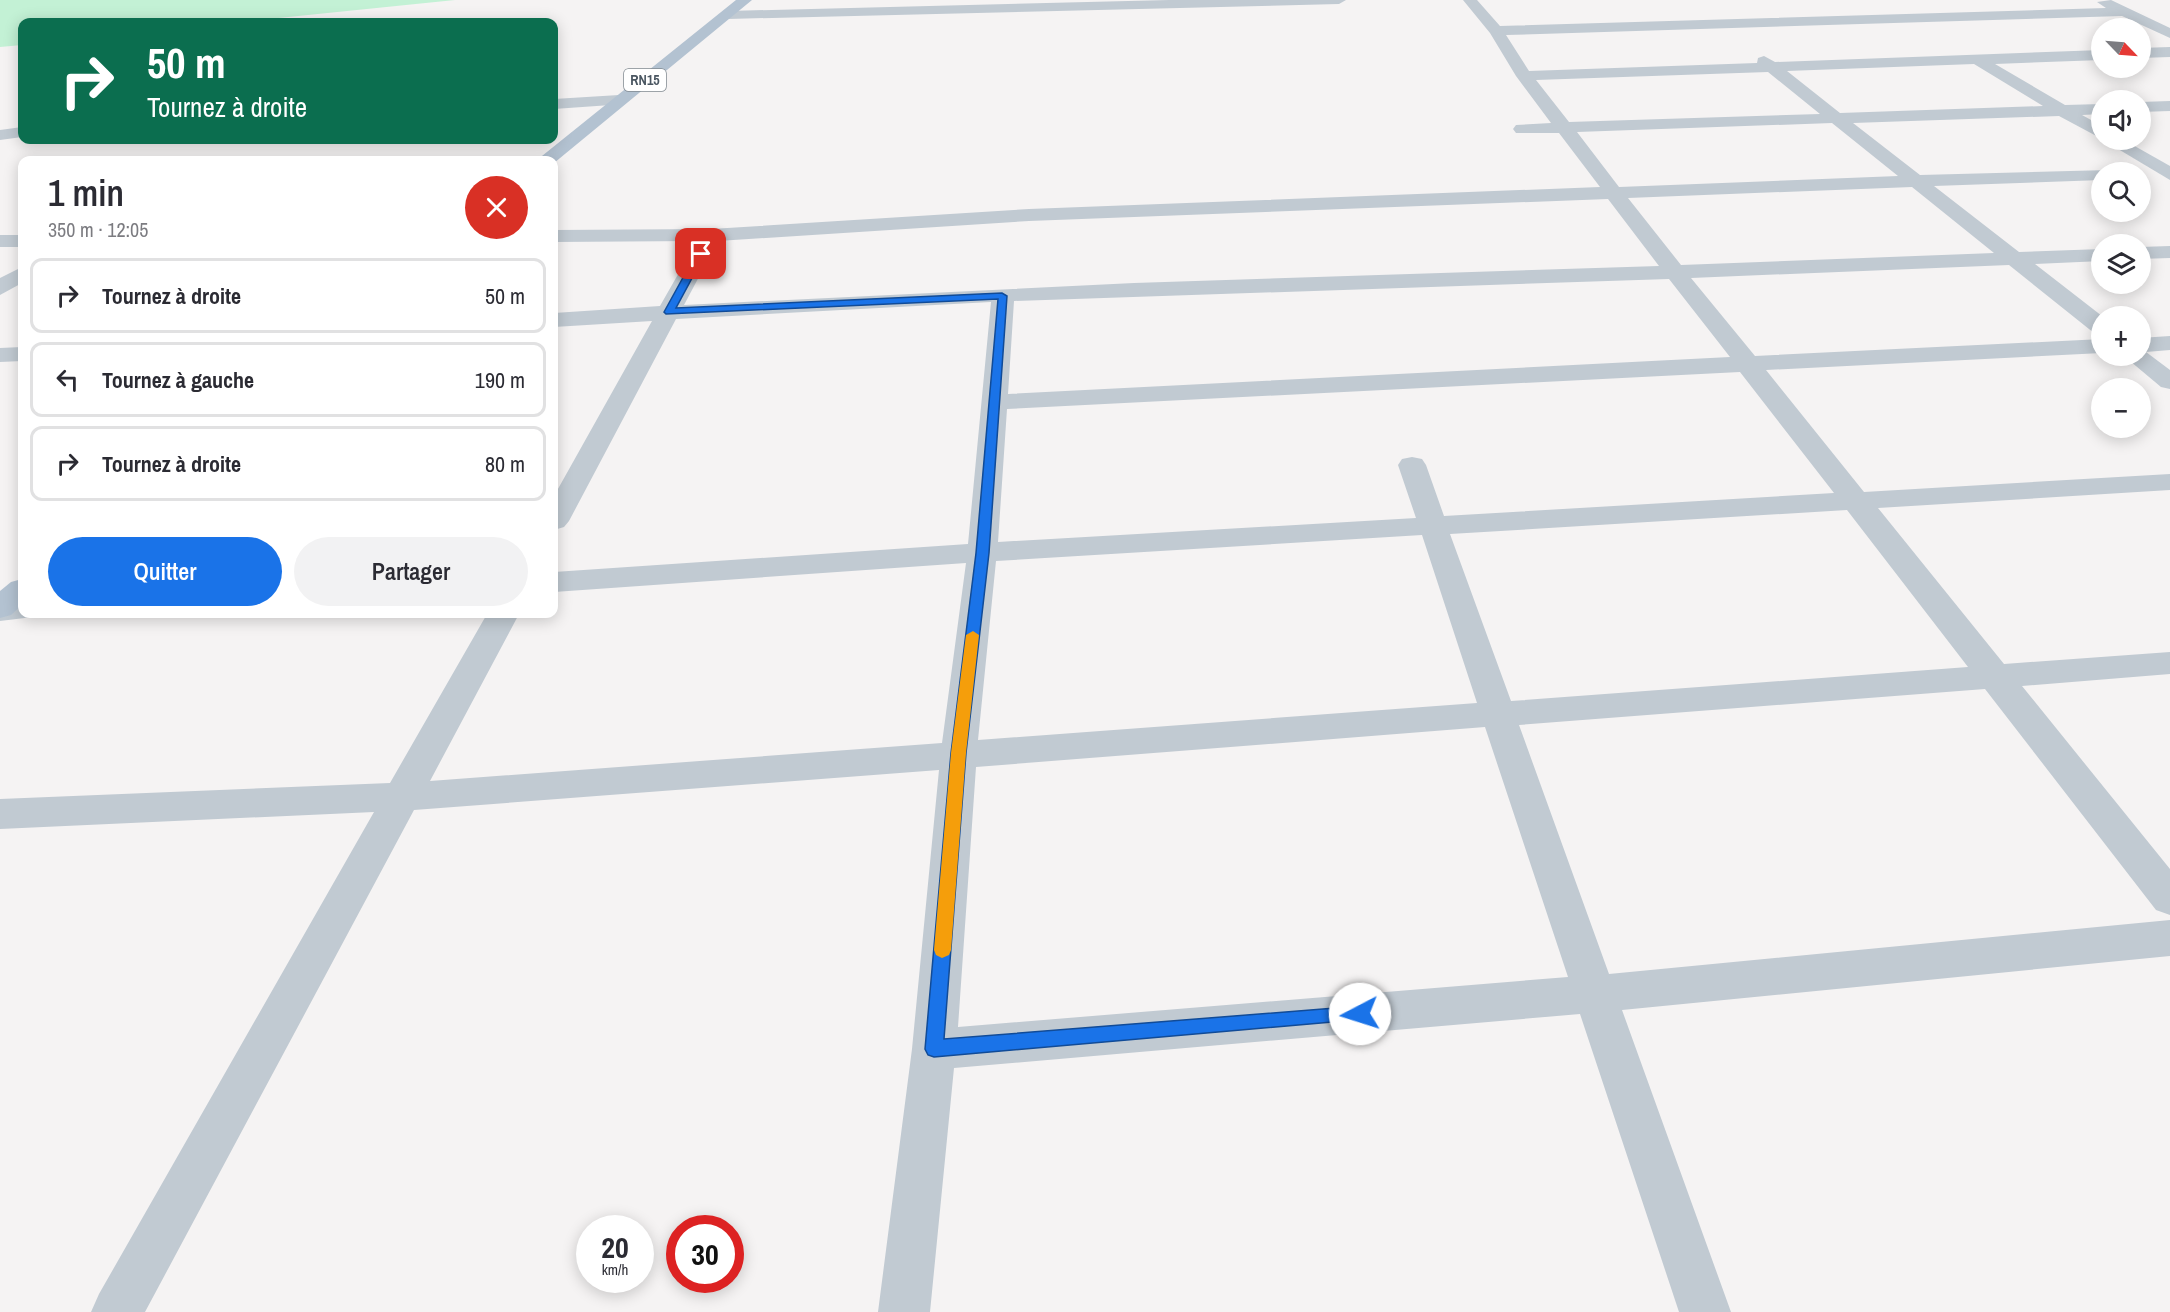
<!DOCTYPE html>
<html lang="fr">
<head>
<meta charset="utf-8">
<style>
	body { margin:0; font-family:"Archivo Narrow",sans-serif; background:#f2f2f3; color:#2b2b33; height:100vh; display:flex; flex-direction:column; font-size:22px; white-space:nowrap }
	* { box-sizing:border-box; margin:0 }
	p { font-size:20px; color:#7c7c81 }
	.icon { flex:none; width:33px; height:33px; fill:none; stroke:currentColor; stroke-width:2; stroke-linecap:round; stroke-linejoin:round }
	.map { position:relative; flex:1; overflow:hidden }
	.sheet { position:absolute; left:18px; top:156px; width:540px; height:462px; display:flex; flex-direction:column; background:#fff; border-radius:12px; box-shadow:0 3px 15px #0003 }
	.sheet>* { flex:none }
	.guide { position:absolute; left:18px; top:18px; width:540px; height:126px; border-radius:12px; box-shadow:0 3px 15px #0003; background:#0b6e4f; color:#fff; overflow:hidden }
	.needle { width:39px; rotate:115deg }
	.fabs { position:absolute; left:2091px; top:18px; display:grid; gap:12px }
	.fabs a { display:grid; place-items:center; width:60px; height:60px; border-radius:50%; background:#fff; box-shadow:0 3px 15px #0003; font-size:30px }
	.speed { position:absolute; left:576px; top:1215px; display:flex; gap:12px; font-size:30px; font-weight:700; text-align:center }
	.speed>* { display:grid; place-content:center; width:78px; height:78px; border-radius:50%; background:#fff; box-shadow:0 3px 15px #0003; line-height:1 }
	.speed small { font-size:15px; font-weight:400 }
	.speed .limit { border:9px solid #d22; background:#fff; color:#111 }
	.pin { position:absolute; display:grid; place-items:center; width:51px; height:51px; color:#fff; margin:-26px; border-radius:12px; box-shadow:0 3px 9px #0006 }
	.me { position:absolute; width:66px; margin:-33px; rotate:265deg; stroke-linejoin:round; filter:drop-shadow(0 0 4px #0008) }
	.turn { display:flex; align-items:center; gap:21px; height:126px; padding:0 30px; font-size:27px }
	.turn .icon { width:78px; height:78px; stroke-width:2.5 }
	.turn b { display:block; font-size:42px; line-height:51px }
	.round { display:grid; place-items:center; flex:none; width:63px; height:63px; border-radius:32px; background:#f2f2f3 }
	.headline { display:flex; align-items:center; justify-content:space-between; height:102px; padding:0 30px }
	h1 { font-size:36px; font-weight:600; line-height:45px }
	.primary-button { display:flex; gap:12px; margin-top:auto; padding:12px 30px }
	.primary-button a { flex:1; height:69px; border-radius:36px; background:#1a73e8; color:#fff; font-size:24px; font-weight:600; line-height:69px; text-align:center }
	.primary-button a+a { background:#f2f2f3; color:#2b2b33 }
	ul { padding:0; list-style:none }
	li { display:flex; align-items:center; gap:18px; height:75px; margin:0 12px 9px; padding:0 18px; border:3px solid #e1e1e2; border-radius:12px }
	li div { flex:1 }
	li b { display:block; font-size:22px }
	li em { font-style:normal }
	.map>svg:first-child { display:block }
	.green { fill:#c3f1d5 }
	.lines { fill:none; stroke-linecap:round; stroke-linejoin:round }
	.minor { fill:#c1cad2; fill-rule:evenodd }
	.primary { fill:#b3c2d1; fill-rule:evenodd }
	.route { fill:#1a73e8; stroke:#114b97; stroke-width:1.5 }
	.slow { fill:#f59e0b }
	.labels { text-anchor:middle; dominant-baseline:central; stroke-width:4.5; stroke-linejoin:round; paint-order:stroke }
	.shield { fill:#fff; stroke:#808990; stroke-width:1.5 }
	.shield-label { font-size:14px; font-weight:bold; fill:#4a5661 }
</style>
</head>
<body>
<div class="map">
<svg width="2170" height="1312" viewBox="0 0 2170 1312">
	<rect width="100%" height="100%" fill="#f5f3f3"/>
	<!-- green -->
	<path class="green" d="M0,0H455L239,22H22V45L0,47Z"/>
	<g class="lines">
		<!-- minor -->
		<g class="minor">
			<path d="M1169,0H1346L1339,4L728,19L721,15L728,11Z"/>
			<path d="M1463,0H1477L1500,26L2106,8L2097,2L2111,0L2170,28V38L2122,16L1506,35L1529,71L1757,63L1758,58L1764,56L1775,62L2102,50V60L1995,64L2065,105L2102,104V114L2082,115L2102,126V139L2059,116L1853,123L1920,175L2109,170L2110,172H2102V180L1934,186L2019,252L2102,249V261L2035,264L2102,316V335L2094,333L2009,265L1691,278L1755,356L2102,339V353L1766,370L1864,492L2170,474V490L1878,508L2004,664L2170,652V674L2022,686L2170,869V915L2156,910L1985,689L1519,725L1609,974L2170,920V956L1622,1010L1731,1312H1679L1580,1014L954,1068L930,1312H878L912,1049L939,770L414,810L145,1312H91L99,1294L374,812L0,829V799L390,783L487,614H519L430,781L942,743L966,563L554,592V572L968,544L991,302L676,319L569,521L564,527L554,530V496L652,321L554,327V313L660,306L697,241L554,242V230L711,229L1029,209L1600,187L1559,133H1516L1513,129L1516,125L1551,123L1516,76L1490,33ZM1974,64L2043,106L1840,113L1787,71ZM1768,72L1820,114L1569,122L1536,80ZM1832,123L1898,176L1619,187L1577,132ZM1912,187L1994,253L1681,265L1628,198ZM1608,199L1659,266L1134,283L684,305L718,241L1029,221ZM1669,279L1730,357L1008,394L1014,301ZM1740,372L1834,493L1444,516L1426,465L1422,459L1412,457L1402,459L1398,465L1416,518L998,542L1007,409ZM1847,510L1968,667L1511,701L1450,534ZM1422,535L1477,703L978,740L996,561ZM1485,727L1568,977L958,1027L976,767Z"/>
			<path d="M2170,47V57L2140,58V48Z"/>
			<path d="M619,95L625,96L627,100L625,104L554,109V99Z"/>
			<path d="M2170,101V111L2140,112V102Z"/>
			<path d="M22,127V137L0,140V130Z"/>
			<path d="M2103,140H2124L2170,166V180Z"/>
			<rect x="0" y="235" width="22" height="12"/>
			<path d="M2170,246V258L2140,259V247Z"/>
			<path d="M22,267V283L0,295V278Z"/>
			<path d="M2170,336V350L2146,352L2170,370V389L2161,387L2124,356H2140V338Z"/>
			<path d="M22,347V361L0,362V348Z"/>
			<path d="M22,600V614H36L33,617L0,621V601Z"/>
		</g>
		<!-- primary -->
		<g class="primary">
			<path d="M736,0H752L554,163V160H537Z"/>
			<path d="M22,579V605L11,615L0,618V591L11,582Z"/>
		</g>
	</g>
	<!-- route -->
	<path class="route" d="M701,252L705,254L676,308L1002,293L1007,296L989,553L966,753L944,1039L1360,1006L1366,1008L1369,1014L1366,1019L934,1057L928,1055L925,1049L951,753L976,553L998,299L666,314L664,312L696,254Z"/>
	<!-- slow -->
	<path class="slow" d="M973,631L979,635L966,753L951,950L949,955L942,958L936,955L934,950L951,753L966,635Z"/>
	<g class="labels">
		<!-- shield labels -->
		<rect class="shield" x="624" y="69" width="42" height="22" rx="4.5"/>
		<g class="shield-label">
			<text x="645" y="80">RN15</text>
		</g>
	</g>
</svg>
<div class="fabs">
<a><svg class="needle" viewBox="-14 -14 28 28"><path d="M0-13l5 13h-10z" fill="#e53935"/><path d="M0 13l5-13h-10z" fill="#7c7c81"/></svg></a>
<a><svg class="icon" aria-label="sound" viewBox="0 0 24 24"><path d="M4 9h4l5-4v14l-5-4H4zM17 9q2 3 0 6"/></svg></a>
<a><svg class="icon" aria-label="search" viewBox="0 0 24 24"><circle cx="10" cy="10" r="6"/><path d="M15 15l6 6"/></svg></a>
<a><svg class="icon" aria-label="layers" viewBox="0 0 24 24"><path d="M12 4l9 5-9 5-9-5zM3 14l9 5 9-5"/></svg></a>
<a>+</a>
<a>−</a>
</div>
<div class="speed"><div>20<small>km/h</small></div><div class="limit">30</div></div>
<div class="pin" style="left:701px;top:254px;background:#d93025"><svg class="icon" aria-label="arrive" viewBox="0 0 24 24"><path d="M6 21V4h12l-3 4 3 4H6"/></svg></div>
<svg class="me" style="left:1360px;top:1014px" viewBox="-20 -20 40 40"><circle r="19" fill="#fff"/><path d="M0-13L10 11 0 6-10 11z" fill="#1a73e8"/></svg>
<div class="guide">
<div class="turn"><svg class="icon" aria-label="right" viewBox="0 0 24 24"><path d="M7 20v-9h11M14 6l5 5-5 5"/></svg><div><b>50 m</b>Tournez à droite</div></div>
</div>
<section class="sheet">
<div class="headline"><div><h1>1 min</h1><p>350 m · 12:05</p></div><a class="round" style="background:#d93025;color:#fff"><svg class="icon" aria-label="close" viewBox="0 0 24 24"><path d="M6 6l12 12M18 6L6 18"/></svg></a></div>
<ul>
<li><svg class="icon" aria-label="right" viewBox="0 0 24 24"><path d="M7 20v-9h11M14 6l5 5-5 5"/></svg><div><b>Tournez à droite</b></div><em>50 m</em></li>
<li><svg class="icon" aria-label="left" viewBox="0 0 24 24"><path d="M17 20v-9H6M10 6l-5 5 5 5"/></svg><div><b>Tournez à gauche</b></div><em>190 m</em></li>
<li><svg class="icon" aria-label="right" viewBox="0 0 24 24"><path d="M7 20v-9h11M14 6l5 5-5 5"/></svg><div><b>Tournez à droite</b></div><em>80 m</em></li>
</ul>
<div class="primary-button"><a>Quitter</a><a>Partager</a></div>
</section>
</div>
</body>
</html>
